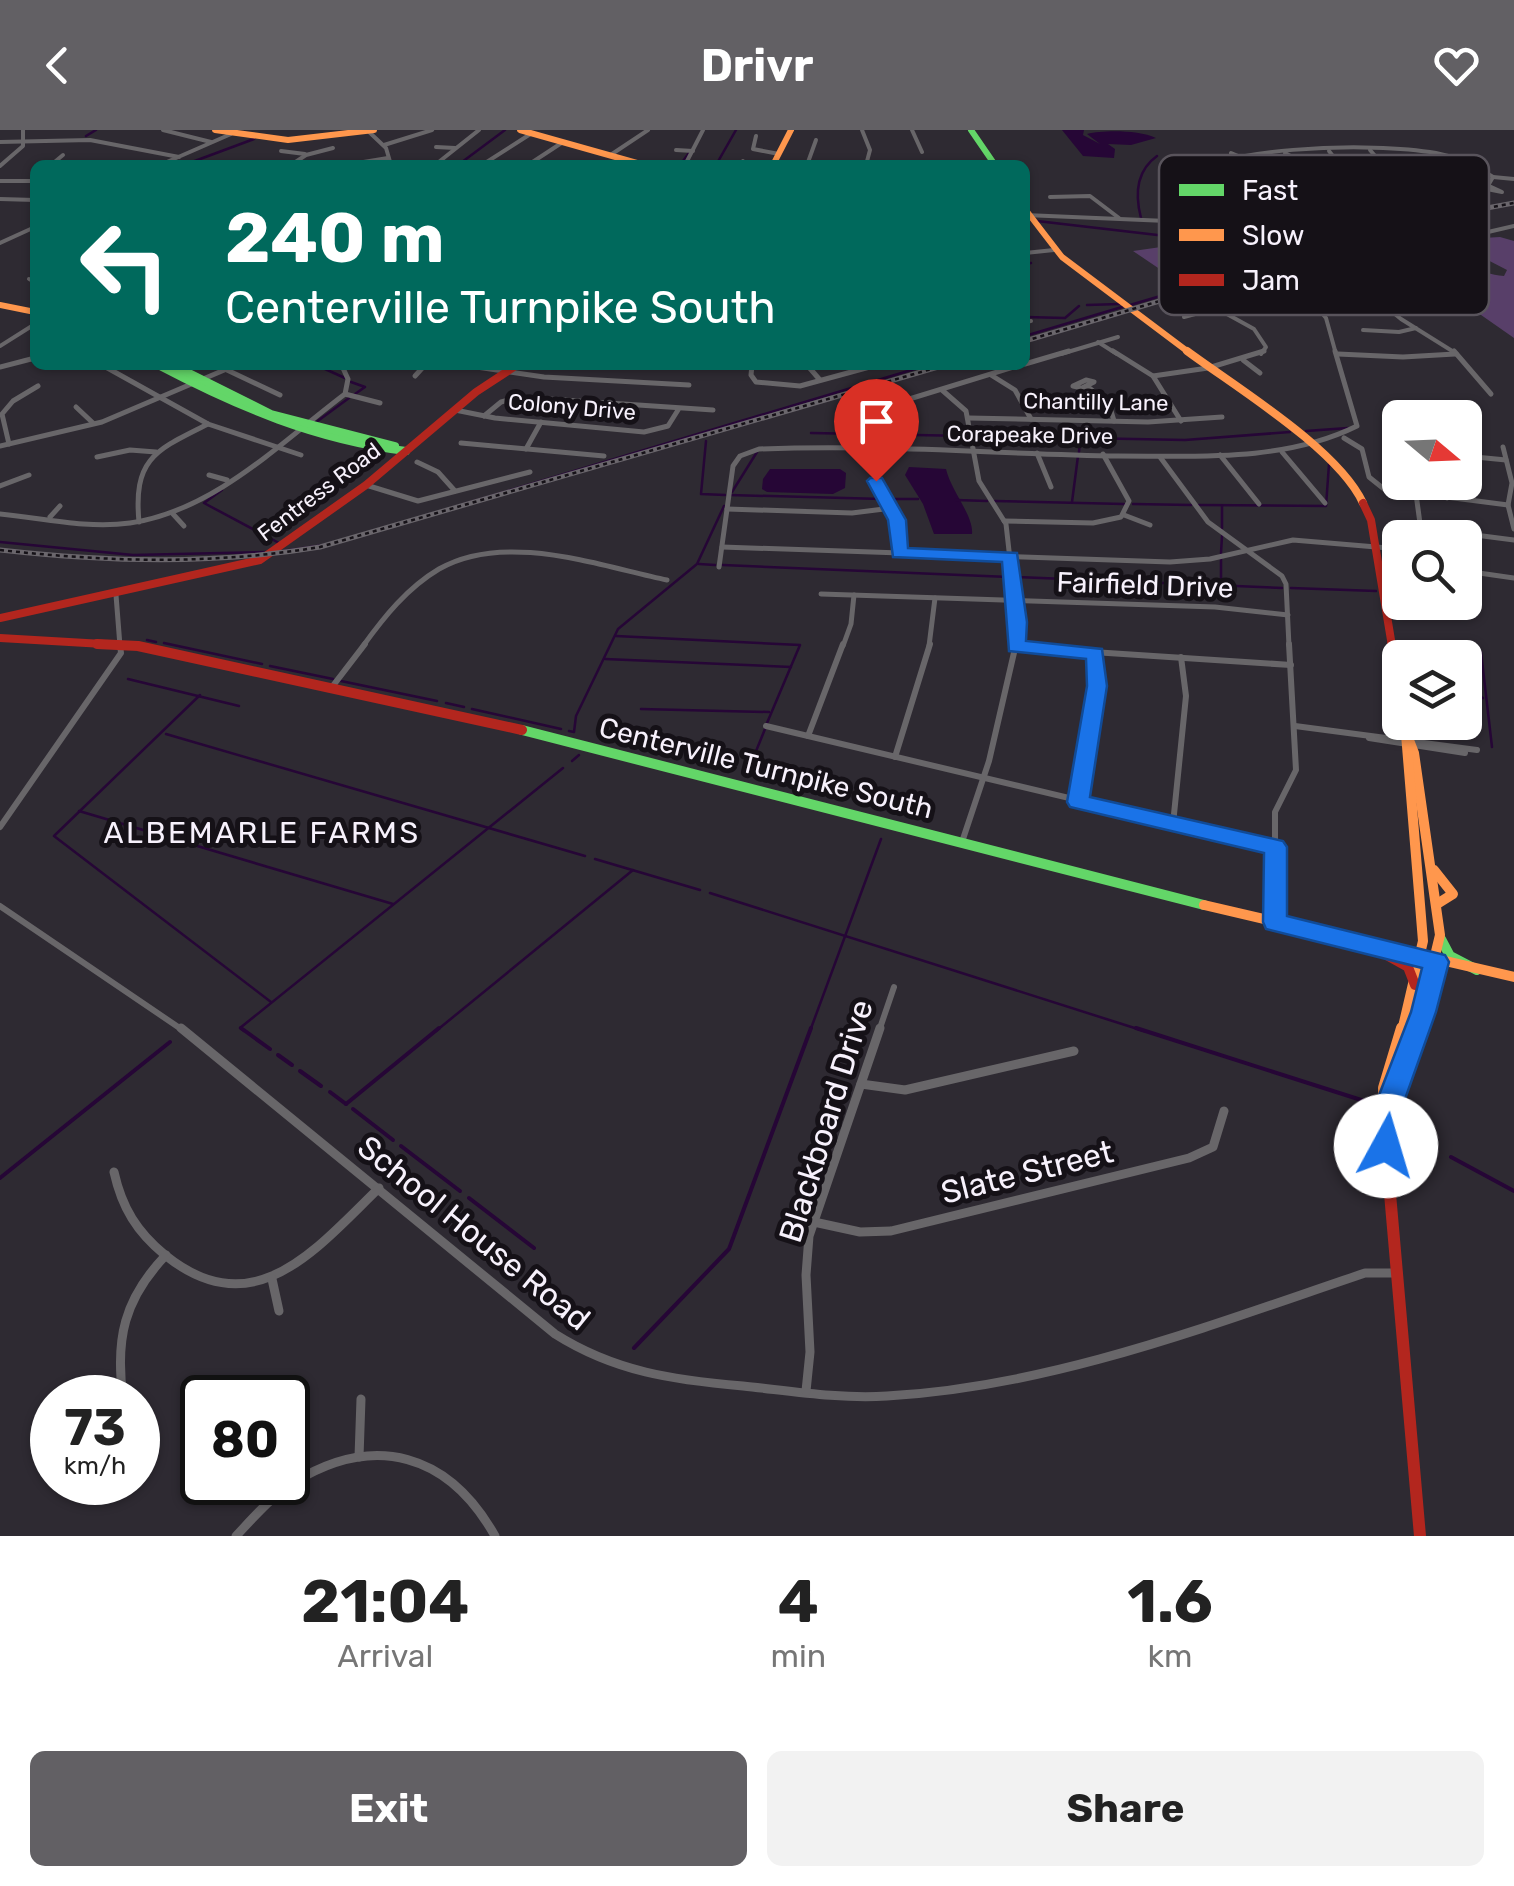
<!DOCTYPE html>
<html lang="en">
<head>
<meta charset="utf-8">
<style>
	body { margin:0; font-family:Rubik,sans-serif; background:#f2f2f2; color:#222; height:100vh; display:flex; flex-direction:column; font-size:38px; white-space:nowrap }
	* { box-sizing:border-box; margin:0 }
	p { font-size:32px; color:#767676 }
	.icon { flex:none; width:55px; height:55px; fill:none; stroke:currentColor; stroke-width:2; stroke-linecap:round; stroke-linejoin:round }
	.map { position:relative; height:1406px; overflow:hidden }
	.details { display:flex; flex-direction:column; background:#fff; flex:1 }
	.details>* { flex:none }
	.guide { position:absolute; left:30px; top:30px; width:1000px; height:210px; border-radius:15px; box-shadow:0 2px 8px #0004; background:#00695c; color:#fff; overflow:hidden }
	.needle { width:65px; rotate:109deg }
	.buttons { position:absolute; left:1382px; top:270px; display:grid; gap:20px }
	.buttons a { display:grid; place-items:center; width:100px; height:100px; border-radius:15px; background:#fff; box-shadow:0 2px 8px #0004; font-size:50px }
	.speed { position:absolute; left:30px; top:1245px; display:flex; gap:20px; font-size:50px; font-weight:700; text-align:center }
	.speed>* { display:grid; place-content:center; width:130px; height:130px; border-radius:50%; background:#fff; box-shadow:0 2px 8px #0004; line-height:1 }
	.speed small { font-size:25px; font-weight:400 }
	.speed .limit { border:5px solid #111; border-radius:15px; background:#fff; color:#111 }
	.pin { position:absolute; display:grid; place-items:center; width:85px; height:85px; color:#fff; margin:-102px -42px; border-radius:50% 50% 50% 0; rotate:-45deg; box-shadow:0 0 10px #0007 }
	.pin .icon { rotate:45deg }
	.me { position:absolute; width:110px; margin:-55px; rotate:6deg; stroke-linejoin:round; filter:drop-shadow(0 0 8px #0008) }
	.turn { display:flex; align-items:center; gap:35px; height:210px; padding:0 30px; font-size:45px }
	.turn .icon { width:130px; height:130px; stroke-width:2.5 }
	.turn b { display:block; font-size:70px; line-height:85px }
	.eta { display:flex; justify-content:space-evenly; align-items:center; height:170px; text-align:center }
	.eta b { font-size:60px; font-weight:700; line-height:70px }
	.button { display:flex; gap:20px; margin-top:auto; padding:20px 30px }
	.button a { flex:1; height:115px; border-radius:15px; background:#626064; color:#fff; font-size:40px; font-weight:700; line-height:115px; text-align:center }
	.button a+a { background:#f2f2f2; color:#222 }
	header { display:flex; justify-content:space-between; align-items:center; height:130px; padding:0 30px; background:#626064; color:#fff; font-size:45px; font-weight:700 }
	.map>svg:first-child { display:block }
	.green { fill:#583f69 }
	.water { fill:#260636 }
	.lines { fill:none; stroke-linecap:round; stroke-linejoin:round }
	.stream-far1 { stroke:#260636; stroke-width:2.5 }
	.stream { stroke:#260636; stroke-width:4 }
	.street-far3 { stroke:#686669; stroke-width:4 }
	.street-far2 { stroke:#686669; stroke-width:5 }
	.street-far1 { stroke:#686669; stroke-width:6 }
	.street { stroke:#686669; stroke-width:9 }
	.fast-far2 { stroke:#63d668; stroke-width:6 }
	.fast-far1 { stroke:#63d668; stroke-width:8 }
	.fast { stroke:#63d668; stroke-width:10 }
	.slow-far3 { stroke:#ff974d; stroke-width:6 }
	.slow-far2 { stroke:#ff974d; stroke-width:8 }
	.slow-far1 { stroke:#ff974d; stroke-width:10 }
	.slow { stroke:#ff974d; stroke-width:12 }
	.jam-far2 { stroke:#b3261e; stroke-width:8 }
	.jam-far1 { stroke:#b3261e; stroke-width:10 }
	.jam { stroke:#b3261e; stroke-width:12 }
	.rail-casing { stroke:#6a666c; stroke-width:5 }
	.rail { stroke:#151117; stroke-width:2.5; stroke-dasharray:4; stroke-linecap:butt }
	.route { fill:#1a73e8; stroke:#114b97; stroke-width:2.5 }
	.labels { text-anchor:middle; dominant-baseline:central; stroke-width:10; stroke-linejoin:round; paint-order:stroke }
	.far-street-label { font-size:22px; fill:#f7f1fc; stroke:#151117 }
	.street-label { font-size:28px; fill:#f7f1fc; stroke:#151117 }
	.neighbourhood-label { font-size:30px; letter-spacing:2.5px; fill:#f7f1fc; stroke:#151117 }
	.near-street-label { font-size:32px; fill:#f7f1fc; stroke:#151117 }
	.key { fill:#151117; stroke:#59545c; stroke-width:2.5 }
	.key-label { font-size:28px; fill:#f7f1fc }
</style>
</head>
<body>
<header><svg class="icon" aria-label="back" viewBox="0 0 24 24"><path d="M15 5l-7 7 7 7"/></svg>Drivr<svg class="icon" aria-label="heart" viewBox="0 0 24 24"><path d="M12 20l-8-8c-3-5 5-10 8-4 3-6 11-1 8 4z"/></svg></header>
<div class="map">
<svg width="1514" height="1406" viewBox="0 0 1514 1406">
	<rect width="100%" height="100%" fill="#2e2a32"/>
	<!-- green -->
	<g class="green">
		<path d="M1500,107L1514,111V208L1431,150L1424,137L1431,129C1459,124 1475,144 1504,146L1507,140L1478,125L1472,115L1483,108Z"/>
		<path d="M1182,114L1188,119L1190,130L1170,146L1133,121Z"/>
	</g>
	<!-- water -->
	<g class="water">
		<path d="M1062,0H1084L1083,5L1100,14L1087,4C1104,0 1138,0 1156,8L1131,15L1108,14L1115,19L1114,28L1083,26Z"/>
		<path d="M909,337L946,339C951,361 974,386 972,404H934L923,374L905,345Z"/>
		<path d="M770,339H840L846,343L845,358L833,364L767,362L762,359L763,349Z"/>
	</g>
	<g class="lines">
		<!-- stream-far1 -->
		<g class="stream-far1">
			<path d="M86,6L96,0"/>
			<path d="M184,35L254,9"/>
			<path d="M458,35L505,0"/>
			<path d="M680,35L689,23"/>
			<path d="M716,35L736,0"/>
			<path d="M1141,88C1135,65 1136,41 1157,26"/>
			<path d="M1037,91L1166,106L1253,139"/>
			<path d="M1025,134L1031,133"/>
			<path d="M1087,175L1120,174"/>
			<path d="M1130,175L1252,139"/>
			<path d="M1025,187L1065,188L1079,176"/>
			<path d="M1025,206L1122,177"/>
			<path d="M325,239L345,248"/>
			<path d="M351,252L365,257L355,264"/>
			<path d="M315,293L349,268"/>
			<path d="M1306,301L1348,298"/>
			<path d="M811,303L968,306"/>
			<path d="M975,306L1185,310L1290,302"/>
			<path d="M706,311L701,364L725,365"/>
			<path d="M1079,322L1080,310"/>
			<path d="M222,360L204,373L279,413"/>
			<path d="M732,362L757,322"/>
			<path d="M729,365L882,369"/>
			<path d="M890,369H918"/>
			<path d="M956,370L987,371"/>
			<path d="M995,371L1124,374"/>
			<path d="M1072,372L1078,326"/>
			<path d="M1133,374L1191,375"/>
			<path d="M1199,375L1326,376L1329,334"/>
			<path d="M1222,376V398"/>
			<path d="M0,412L133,425L267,422"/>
			<path d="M276,422L331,414L928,235"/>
			<path d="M1221,423L1222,406"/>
			<path d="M1221,428V454"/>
			<path d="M699,434L715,435"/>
			<path d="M723,435L1009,447"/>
			<path d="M1017,447L1282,458"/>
			<path d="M1291,458L1376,461"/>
			<path d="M616,506L800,515L767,593"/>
			<path d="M147,510L156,512"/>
			<path d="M164,513L262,534"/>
			<path d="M1481,522L1492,617"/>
			<path d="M605,529L791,537"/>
			<path d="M270,536L333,549"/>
			<path d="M128,549L239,576"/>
			<path d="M341,551L437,571"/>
			<path d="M1465,561L1483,568"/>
			<path d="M200,565L54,706L271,872"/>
			<path d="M446,573L464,577"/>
			<path d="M472,579L561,599"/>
			<path d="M641,579L769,582"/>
			<path d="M569,601L574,602L576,586L618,499L697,434L724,376"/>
			<path d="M166,604L585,726"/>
			<path d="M572,631L579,625"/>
			<path d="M746,646L765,599"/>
			<path d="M79,681L393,774"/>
			<path d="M595,729L700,760"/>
			<path d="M710,763L1144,901"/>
			<path d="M244,901L240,898L563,638"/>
			<path d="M436,901L633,740"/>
			<path d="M810,901L881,709"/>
		</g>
		<!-- stream -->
		<g class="stream">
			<path d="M241,898L270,919"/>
			<path d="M1136,898L1380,976"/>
			<path d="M278,925L292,935"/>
			<path d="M300,941L321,956"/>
			<path d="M330,962L346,974"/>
			<path d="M346,974L439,898"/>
			<path d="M353,979L393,1010"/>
			<path d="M401,1016L460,1061"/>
			<path d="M1451,1027L1514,1061"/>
			<path d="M0,1048L170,912"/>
			<path d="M469,1068L534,1118"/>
			<path d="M634,1218L729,1119L811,898"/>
		</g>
		<!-- street-far3 -->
		<g class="street-far3">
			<path d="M163,0L211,12"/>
			<path d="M367,0L386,18L391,35"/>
			<path d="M862,0L870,20L866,35"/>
			<path d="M912,0L922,22"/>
			<path d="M756,6L753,19L779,24"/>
			<path d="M0,12L90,10L179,27"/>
			<path d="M384,15L432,0"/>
			<path d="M436,17L455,18"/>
			<path d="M676,20L693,21"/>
			<path d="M1370,20L1382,34L1374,49L1376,55L1420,77"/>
			<path d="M281,21L305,24"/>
			<path d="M1329,21L1336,30L1329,41V52"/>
			<path d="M1231,23C1297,53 1370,66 1440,46L1430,37"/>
			<path d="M1285,23L1302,32L1331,38"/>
			<path d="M609,26L648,0"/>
			<path d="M51,35L63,25"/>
			<path d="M160,35L231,4"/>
			<path d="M291,35L306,25L333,18"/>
			<path d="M345,35L388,28"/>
			<path d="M435,35L479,0"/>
			<path d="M482,35L532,3"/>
			<path d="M528,35L563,12"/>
			<path d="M685,35L703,0"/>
			<path d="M741,35L743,31"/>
			<path d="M807,35L816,10"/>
			<path d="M0,36L23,16V0"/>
			<path d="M1204,36L1220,43"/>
			<path d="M1493,47L1514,49"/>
			<path d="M0,51H35"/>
			<path d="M1167,56L1255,67L1308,105"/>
			<path d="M1168,57L1169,91"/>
			<path d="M1487,59L1502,62L1489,56"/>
			<path d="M1050,67L1090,66L1119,88"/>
			<path d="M0,69L35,70"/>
			<path d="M1315,70L1327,77"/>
			<path d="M1284,84L1318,81L1345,71"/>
			<path d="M1025,85L1167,91L1284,137L1326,188L1336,224"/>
			<path d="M1163,90V58C1207,14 1375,12 1436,23C1458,27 1475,35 1493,47L1486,59L1342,101L1264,112"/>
			<path d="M0,113L35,97"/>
			<path d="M1025,123L1054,120"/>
			<path d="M1337,144L1358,154L1401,189L1457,224"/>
			<path d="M29,149L35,152"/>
			<path d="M1299,151L1375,131L1387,116L1415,107L1488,102L1514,96"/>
			<path d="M1353,173L1376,171"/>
			<path d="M1216,178L1254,199L1266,217L1261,224"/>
			<path d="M1184,187L1288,159"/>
			<path d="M1025,192L1031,191"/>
			<path d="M1363,200L1399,202L1416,198"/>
			<path d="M1098,212L1117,224"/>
			<path d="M0,216L35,194"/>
			<path d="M1061,224L1118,207"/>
		</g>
		<!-- street-far2 -->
		<g class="street-far2">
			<path d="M1113,221L1153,246L1181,291"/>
			<path d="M1454,221L1491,264"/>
			<path d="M1338,224L1403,227L1455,224"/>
			<path d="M1243,230L1260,243"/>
			<path d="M1025,234L1069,221"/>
			<path d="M102,235L208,294L301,325"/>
			<path d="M295,235H343"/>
			<path d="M463,235L544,247L689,255"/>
			<path d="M752,235L751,245L756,252L800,256L877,235"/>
			<path d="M807,235L820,250"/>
			<path d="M0,237L35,228"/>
			<path d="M227,240L280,265"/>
			<path d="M991,245L1015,260L1031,289"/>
			<path d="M415,246L425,235"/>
			<path d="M1153,246L1208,238L1264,221"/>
			<path d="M1086,250L1094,252L1082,258L1073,256Z"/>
			<path d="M1088,257L1109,274L1114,291"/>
			<path d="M942,260L966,281L979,351L1006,394L1017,492L1015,516"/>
			<path d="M345,264L380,273"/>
			<path d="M893,275L905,285"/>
			<path d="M76,277L93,293"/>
			<path d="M880,278L1020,235"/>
			<path d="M455,280L495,288L644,302L668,296L678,280"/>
			<path d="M484,286L501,272L519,267L713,280"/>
			<path d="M969,288L1148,292L1222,287"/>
			<path d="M1344,308L1362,319L1369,347L1384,359L1508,375"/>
			<path d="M461,313L604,326"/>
			<path d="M9,314L2,284L13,271L38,256"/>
			<path d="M0,316L102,292L236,235"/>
			<path d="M1503,317L1512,353L1508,375L1514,399"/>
			<path d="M526,319L541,292"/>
			<path d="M873,319L876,351L898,394L899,423"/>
			<path d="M1282,322L1325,373"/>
			<path d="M1037,323L1051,357"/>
			<path d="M1220,325L1259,374"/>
			<path d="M1465,326L1506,330"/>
			<path d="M97,327L130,320L156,322"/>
			<path d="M1160,327L1208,392L1282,446L1286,454L1289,516"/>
			<path d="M417,332L438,342L455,361"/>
			<path d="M209,345L227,350"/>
			<path d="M1443,352L1447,368"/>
			<path d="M366,355L418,371L530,342"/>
			<path d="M0,356L29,345"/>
			<path d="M1416,364L1422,408"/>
			<path d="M727,379L852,383L892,378"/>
			<path d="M0,384C42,388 87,399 130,393C214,381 280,313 345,264L348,249L342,236"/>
			<path d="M173,384L184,396"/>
			<path d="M1124,385L1150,395"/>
			<path d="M50,387L60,376"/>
			<path d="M1004,391L1093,393L1121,387L1129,371L1103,324"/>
			<path d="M139,392C133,328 156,320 208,294"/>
			<path d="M1421,398L1514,410"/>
			<path d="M722,417L1170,432L1210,429L1293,410L1400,419"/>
			<path d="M719,437L733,336L740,326L759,319C878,314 998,324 1118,326C1197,326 1284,332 1357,296L1335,221"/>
			<path d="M1465,441L1514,448"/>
			<path d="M821,464L1215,477L1288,485"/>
			<path d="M116,465L120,516"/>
			<path d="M363,516C384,487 407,458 439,439C505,401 599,436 667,450"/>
			<path d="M843,516L851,494L854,465"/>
			<path d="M929,516L935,468"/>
		</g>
		<!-- street-far1 -->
		<g class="street-far1">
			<path d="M1016,517L1291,535"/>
			<path d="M332,557L365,514"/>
			<path d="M766,596L1275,717"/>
			<path d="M1295,596L1477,620"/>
			<path d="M808,606L843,514"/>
			<path d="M1369,608L1465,623"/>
			<path d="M895,627L930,514"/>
			<path d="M1078,672L1097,556L1095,524"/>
			<path d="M1173,694L1186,566L1181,527"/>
			<path d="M0,697L121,523L120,514"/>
			<path d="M962,712L989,631L1016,514"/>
			<path d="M0,776L184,901"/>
			<path d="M1275,792V682L1296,640L1289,514"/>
			<path d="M879,901L894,857"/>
		</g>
		<!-- street -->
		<g class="street">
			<path d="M181,898L555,1204C615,1242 674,1250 743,1256C791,1261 839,1269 887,1266C1051,1257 1211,1195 1365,1143H1394"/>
			<path d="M861,954L905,960L1074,921"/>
			<path d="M114,1042C122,1078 137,1102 165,1125C254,1197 316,1119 379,1058"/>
			<path d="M814,1092L860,1102L891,1101L1189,1028L1213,1017L1224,981"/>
			<path d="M272,1149L279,1181"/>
			<path d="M806,1261L810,1222L806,1145L809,1106L880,898"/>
			<path d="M123,1268C115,1209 124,1169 166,1125"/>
			<path d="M138,1309L148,1315"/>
			<path d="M359,1327L361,1269"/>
			<path d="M236,1406C253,1388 271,1367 293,1353C375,1302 449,1324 495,1406"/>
		</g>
		<!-- fast-far2 -->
		<path class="fast-far2" d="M971,0L995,35"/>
		<!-- fast-far1 -->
		<g class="fast-far1">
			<path d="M158,235C238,277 316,310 406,321"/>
			<path d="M173,235L271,284L395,316"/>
		</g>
		<!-- fast -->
		<g class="fast">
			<path d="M522,600L1204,775"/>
			<path d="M1441,809L1450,826L1477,840"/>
		</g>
		<!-- slow-far3 -->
		<g class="slow-far3">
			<path d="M215,0L288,10L374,0"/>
			<path d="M520,0L644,35"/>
			<path d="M773,35L791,0"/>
			<path d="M1025,79L1062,127L1191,224"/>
			<path d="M0,175L35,182"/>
		</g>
		<!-- slow-far2 -->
		<path class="slow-far2" d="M1187,221C1237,258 1338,319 1363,373"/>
		<!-- slow-far1 -->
		<g class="slow-far1">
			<path d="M1407,605L1414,623L1440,805L1417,901"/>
			<path d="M1434,740L1453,764L1437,774"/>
			<path d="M1204,775L1514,847"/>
			<path d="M1402,901L1423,811L1405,592"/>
		</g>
		<!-- slow -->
		<g class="slow">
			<path d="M1387,978L1418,898"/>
			<path d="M1386,1018L1384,958L1402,898"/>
		</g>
		<!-- jam-far2 -->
		<g class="jam-far2">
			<path d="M1363,373L1371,390L1392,516"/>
			<path d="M0,488L260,430L366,355L476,262L517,235"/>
			<path d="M0,508L138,516"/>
		</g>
		<!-- jam-far1 -->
		<g class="jam-far1">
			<path d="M97,514L138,516L522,600"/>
			<path d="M1392,514L1400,562"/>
			<path d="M1372,817L1408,837L1415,855"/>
		</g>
		<!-- jam -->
		<path class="jam" d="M1386,1018L1420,1406"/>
		<!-- rail casing -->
		<g class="rail-casing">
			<g id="rail">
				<path d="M1025,211L1449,85L1514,73"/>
				<path d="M0,420C108,432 212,435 320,417L945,235"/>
			</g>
		</g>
		<!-- rail -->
		<use href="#rail" class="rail"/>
	</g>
	<!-- route -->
	<path class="route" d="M870,348H882L906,390L908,418L1017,423L1027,492L1026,511L1102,519L1107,556L1090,667L1283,711L1287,717V786L1445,825L1449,832L1436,882L1399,986L1400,1016L1396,1025L1386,1028L1376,1025L1372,1016L1371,986L1411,882L1422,838L1266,799L1263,792L1264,723L1070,677L1067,672L1087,556L1086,529L1009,521L1002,432L893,427L888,390L867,351Z"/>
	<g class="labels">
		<!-- far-street labels -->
		<g class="far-street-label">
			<text transform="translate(1096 272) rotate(1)">Chantilly Lane</text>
			<text transform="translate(572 277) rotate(5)">Colony Drive</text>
			<text transform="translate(1030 305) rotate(1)">Corapeake Drive</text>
			<text transform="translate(319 362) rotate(-37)">Fentress Road</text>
		</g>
		<!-- street labels -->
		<g class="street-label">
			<text transform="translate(1145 455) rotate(2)">Fairfield Drive</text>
			<text transform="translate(766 638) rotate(14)">Centerville Turnpike South</text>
		</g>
		<!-- neighbourhood labels -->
		<g class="neighbourhood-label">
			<text x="262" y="703">ALBEMARLE FARMS</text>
		</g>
		<!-- near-street labels -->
		<g class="near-street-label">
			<text transform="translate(826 991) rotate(-73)">Blackboard Drive</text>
			<text transform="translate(1027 1042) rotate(-14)">Slate Street</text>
			<text transform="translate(474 1103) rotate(39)">School House Road</text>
		</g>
	</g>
	<!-- legend -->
	<rect x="1159" y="25" width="330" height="160" rx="15" class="key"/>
	<rect x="1179" y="54" width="45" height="12" fill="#63d668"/>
	<rect x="1179" y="99" width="45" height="12" fill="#ff974d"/>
	<rect x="1179" y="144" width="45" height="12" fill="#b3261e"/>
	<g class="key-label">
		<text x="1242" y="70">Fast</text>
		<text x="1242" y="115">Slow</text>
		<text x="1242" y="160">Jam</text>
	</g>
</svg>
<div class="buttons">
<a><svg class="needle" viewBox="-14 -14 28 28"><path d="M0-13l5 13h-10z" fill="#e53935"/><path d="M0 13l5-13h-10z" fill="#767676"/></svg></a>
<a><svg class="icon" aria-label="search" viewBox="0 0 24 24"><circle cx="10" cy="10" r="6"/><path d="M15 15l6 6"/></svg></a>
<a><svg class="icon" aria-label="layers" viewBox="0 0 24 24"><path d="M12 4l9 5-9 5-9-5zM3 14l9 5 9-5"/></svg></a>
</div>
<div class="speed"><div>73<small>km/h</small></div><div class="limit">80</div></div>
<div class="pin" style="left:876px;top:351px;background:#d93025"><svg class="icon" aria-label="arrive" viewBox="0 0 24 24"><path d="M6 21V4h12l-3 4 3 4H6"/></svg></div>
<svg class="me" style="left:1386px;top:1016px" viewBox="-20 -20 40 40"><circle r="19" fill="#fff"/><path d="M0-13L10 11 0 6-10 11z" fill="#1a73e8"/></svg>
<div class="guide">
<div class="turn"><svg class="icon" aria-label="left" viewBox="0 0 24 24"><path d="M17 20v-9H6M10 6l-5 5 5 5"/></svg><div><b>240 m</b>Centerville Turnpike South</div></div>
</div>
</div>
<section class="details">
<div class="eta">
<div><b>21:04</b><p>Arrival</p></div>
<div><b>4</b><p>min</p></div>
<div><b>1.6</b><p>km</p></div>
</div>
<div class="button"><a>Exit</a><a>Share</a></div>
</section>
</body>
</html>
